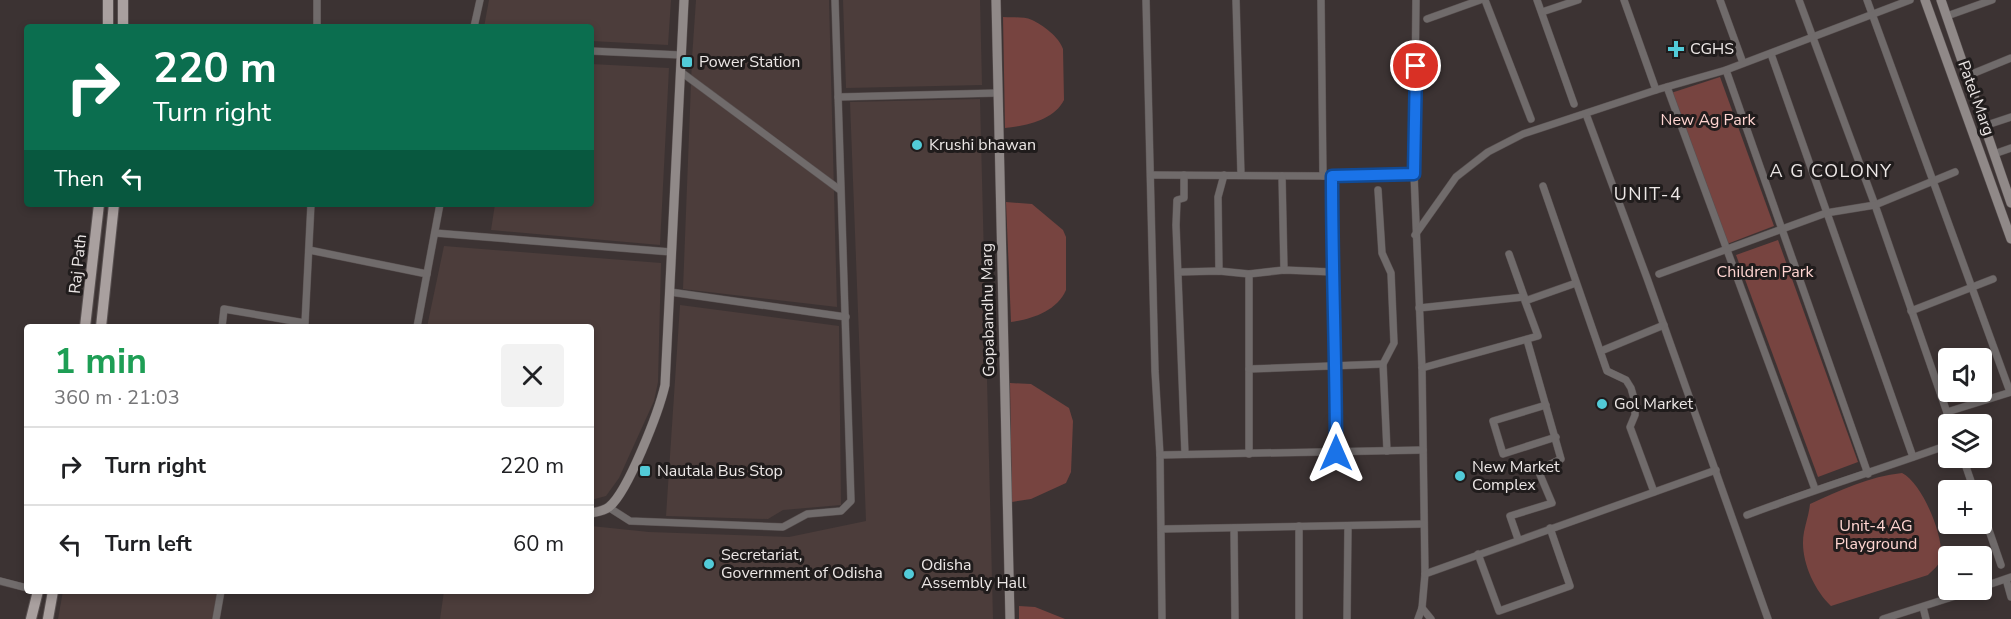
<!DOCTYPE html>
<html lang="en">
<head>
<meta charset="utf-8">
<style>
	body { margin:0; font-family:"Nunito Sans",sans-serif; background:#f2f2f2; color:#202124; height:100vh; display:flex; flex-direction:column; font-size:22px; white-space:nowrap }
	* { box-sizing:border-box; margin:0 }
	p { font-size:20px; color:#757577 }
	.icon { flex:none; width:33px; height:33px; fill:none; stroke:currentColor; stroke-width:2; stroke-linecap:round; stroke-linejoin:round }
	.map { position:relative; flex:1; overflow:hidden }
	.panel { position:absolute; left:24px; top:324px; width:570px; height:270px; display:flex; flex-direction:column; background:#fff; border-radius:6px; box-shadow:0 3px 9px #0003 }
	.panel>* { flex:none }
	.top-card { position:absolute; left:24px; top:24px; width:570px; height:183px; border-radius:6px; box-shadow:0 3px 9px #0003; background:#0b6e4f; color:#fff; overflow:hidden }
	.controls { position:absolute; left:1938px; top:348px; display:grid; gap:12px }
	.controls a { display:grid; place-items:center; width:54px; height:54px; border-radius:6px; background:#fff; box-shadow:0 3px 9px #0003; font-size:30px }
	.pin { position:absolute; display:grid; place-items:center; width:51px; height:51px; color:#fff; margin:-26px; border:3px solid #fff; border-radius:50%; box-shadow:0 2px 6px #0007 }
	.me { position:absolute; width:66px; margin:-33px; rotate:0deg; stroke-linejoin:round; filter:drop-shadow(0 0 4px #0008) }
	.turn { display:flex; align-items:center; gap:21px; height:126px; padding:0 30px; font-size:27px }
	.turn .icon { width:78px; height:78px; stroke-width:2.5 }
	.turn b { display:block; font-size:42px; line-height:51px }
	.then { display:flex; align-items:center; height:57px; padding:0 30px; background:#0003; gap:12px; font-size:22px }
	.round { display:grid; place-items:center; flex:none; width:63px; height:63px; border-radius:6px; background:#f2f2f2 }
	.overview { display:flex; align-items:center; justify-content:space-between; height:102px; padding:0 30px }
	h1 { font-size:36px; font-weight:700; line-height:45px; color:#1e9e55 }
	ul { padding:0; list-style:none }
	li { display:flex; align-items:center; gap:18px; height:78px; padding:0 30px; border-top:2px solid #e0e0e0 }
	li div { flex:1 }
	li b { display:block; font-size:22px }
	li em { font-style:normal }
	.map>svg:first-child { display:block }
	.built { fill:#4c3d3b }
	.green { fill:#774440 }
	.lines { fill:none; stroke-linecap:round; stroke-linejoin:round }
	.street-casing { stroke:#585050; stroke-width:8 }
	.secondary-casing { stroke:#585050; stroke-width:10 }
	.primary-casing { stroke:#585050; stroke-width:12 }
	.street { stroke:#706b6b; stroke-width:7 }
	.secondary { stroke:#908988; stroke-width:9 }
	.primary { stroke:#a9a09f; stroke-width:10 }
	.route-casing { stroke:#114b97; stroke-width:15 }
	.route { stroke:#1a73e8; stroke-width:10 }
	.poi-dot { fill:#52cbd8; stroke:#201c1c; stroke-width:2 }
	.labels { text-anchor:middle; dominant-baseline:central; stroke-width:6; stroke-linejoin:round; paint-order:stroke }
	.poi-label { font-size:16px; fill:#ece7e6; stroke:#201c1c; text-anchor:start }
	.street-label { font-size:16px; fill:#ece7e6; stroke:#201c1c }
	.park-label { font-size:16px; fill:#ffd5d1; stroke:#201c1c }
	.neighbourhood-label { font-size:18px; letter-spacing:1.5px; fill:#ece7e6; stroke:#201c1c }
</style>
</head>
<body>
<div class="map">
<svg width="2011" height="619" viewBox="0 0 2011 619">
	<rect width="100%" height="100%" fill="#3c3333"/>
	<!-- built -->
	<g class="built">
		<path d="M489,0H671L668,45L591,41V27H484Z"/>
		<path d="M696,0H829L837,307L683,289L692,58Z"/>
		<path d="M843,0H980L982,85L846,88Z"/>
		<path d="M591,64L669,68L660,245L491,230L495,204H591Z"/>
		<path d="M980,99L993,619H440L444,591H591V526L649,532L789,537L866,521L850,102Z"/>
		<path d="M444,246L661,263L658,382L654,401L619,478L606,496L591,500V327H427Z"/>
		<path d="M680,305L839,326L841,505L783,510L768,519L666,516Z"/>
		<path d="M63,591H224L220,619H58Z"/>
	</g>
	<!-- green -->
	<g class="green">
		<path d="M1003,17C1012,18 1023,16 1032,20C1043,25 1059,37 1063,49L1064,100C1054,120 1026,126 1005,128Z"/>
		<path d="M1720,77L1774,226L1727,244L1671,93Z"/>
		<path d="M1006,202L1032,204L1063,230L1066,237V290C1057,311 1032,319 1011,322Z"/>
		<path d="M1778,240L1858,462L1818,477L1736,255Z"/>
		<path d="M1010,383L1031,384L1069,408L1073,421L1071,472L1066,483L1031,499L1012,502Z"/>
		<path d="M1902,473C1922,483 1943,534 1941,556C1940,565 1934,569 1928,575L1831,606C1813,589 1799,557 1804,532C1806,522 1809,514 1810,504C1839,491 1870,476 1902,473Z"/>
		<path d="M1019,606L1035,607L1065,619H1019Z"/>
	</g>
	<g class="lines">
		<!-- street casing -->
		<g class="street-casing">
			<g id="street">
				<path d="M317,0V27"/>
				<path d="M1146,0L1155,371L1160,455L1162,619"/>
				<path d="M1236,0L1241,175"/>
				<path d="M1321,0L1323,176"/>
				<path d="M1416,0L1414,174L1422,368L1425,574L1422,608L1418,619"/>
				<path d="M1485,0L1531,119"/>
				<path d="M1537,0L1574,104"/>
				<path d="M1624,0L1656,90"/>
				<path d="M1720,0L1743,63"/>
				<path d="M1799,0L1875,205L1951,424"/>
				<path d="M1867,0L2010,392"/>
				<path d="M1542,12L1578,0"/>
				<path d="M1947,16L1992,0"/>
				<path d="M1427,19L1480,0"/>
				<path d="M474,27L480,0"/>
				<path d="M591,51L681,55"/>
				<path d="M1771,54L1913,457"/>
				<path d="M1726,70L1868,474"/>
				<path d="M681,72L840,190"/>
				<path d="M1967,76L2011,58"/>
				<path d="M1667,87L1815,489"/>
				<path d="M838,97L998,93"/>
				<path d="M1586,114L1647,278L1768,619"/>
				<path d="M1984,126L2011,117"/>
				<path d="M1994,154L2011,148"/>
				<path d="M1151,175L1332,176L1414,174"/>
				<path d="M1184,175V198L1177,200L1176,225L1185,454"/>
				<path d="M1282,176L1284,270"/>
				<path d="M1332,176C1332,269 1336,360 1336,453"/>
				<path d="M1543,186L1607,371L1626,380L1631,388L1635,402V415L1630,427L1654,492"/>
				<path d="M1378,190L1382,253L1391,273L1394,343L1383,364L1387,451"/>
				<path d="M435,233L671,252"/>
				<path d="M1415,235L1456,177L1488,152L1523,134L1656,90L1726,70L1910,0"/>
				<path d="M309,250L427,274"/>
				<path d="M1509,254L1525,299"/>
				<path d="M1219,271L1218,197L1224,175"/>
				<path d="M1179,272L1219,271L1249,274L1284,270L1332,272"/>
				<path d="M1249,274V454"/>
				<path d="M1659,274L1826,213L1875,205L1955,172"/>
				<path d="M670,292L846,317"/>
				<path d="M1419,308L1524,297"/>
				<path d="M1911,311L1993,279"/>
				<path d="M222,327L224,309L305,323L311,204"/>
				<path d="M417,327L440,204"/>
				<path d="M1601,351L1664,325"/>
				<path d="M1422,368L1538,336L1525,301L1576,283"/>
				<path d="M1249,369L1383,364"/>
				<path d="M1546,405L1493,421L1503,454L1556,437"/>
				<path d="M1947,412L2011,392"/>
				<path d="M1160,455L1423,450"/>
				<path d="M1963,458L1974,490"/>
				<path d="M608,507L630,521L783,527L807,514L841,511L851,501L835,0"/>
				<path d="M1982,510L2001,565"/>
				<path d="M1747,515C1813,490 1881,469 1948,445"/>
				<path d="M1234,528L1235,619"/>
				<path d="M1162,529L1423,524"/>
				<path d="M1518,539L1510,516L1552,503L1538,470L1561,459L1527,340"/>
				<path d="M1478,554L1499,611L1570,586L1550,528"/>
				<path d="M1425,574L1716,470"/>
				<path d="M2006,579L2011,597"/>
				<path d="M0,581L27,588"/>
				<path d="M1982,587L2011,577"/>
				<path d="M1923,607L1926,619"/>
				<path d="M1422,608L1431,619"/>
				<path d="M216,619L221,591"/>
				<path d="M1299,619V526"/>
				<path d="M1347,619L1348,526"/>
				<path d="M1883,619L1974,590"/>
			</g>
		</g>
		<!-- secondary casing -->
		<g class="secondary-casing">
			<g id="secondary">
				<path d="M996,0L1010,619"/>
				<path d="M1925,0L2011,239"/>
				<path d="M1941,0L2011,203"/>
				<path d="M591,513C596,512 604,511 609,507C628,492 659,411 665,385L684,0"/>
			</g>
		</g>
		<!-- primary casing -->
		<g class="primary-casing">
			<g id="primary">
				<path d="M108,27V0"/>
				<path d="M123,27V0"/>
				<path d="M85,327L99,204"/>
				<path d="M101,327L114,204"/>
				<path d="M31,619L38,591"/>
				<path d="M48,619L53,591"/>
			</g>
		</g>
		<!-- street -->
		<use href="#street" class="street"/>
		<!-- secondary -->
		<use href="#secondary" class="secondary"/>
		<!-- primary -->
		<use href="#primary" class="primary"/>
	</g>
	<g class="lines">
		<!-- route casing -->
		<g class="route-casing">
			<path id="route" d="M1336,453C1336,361 1332,269 1332,176L1414,174L1416,66"/>
		</g>
		<!-- route -->
		<use href="#route" class="route"/>
	</g>
	<!-- markers -->
	<g class="poi-dot">
		<path d="M1673 40h6v6h6v6h-6v6h-6v-6h-6v-6h6z"/>
		<rect x="681" y="56" width="12" height="12" rx="3"/>
		<circle cx="917" cy="145" r="6"/>
		<circle cx="1602" cy="404" r="6"/>
		<rect x="639" y="465" width="12" height="12" rx="3"/>
		<circle cx="1460" cy="476" r="6"/>
		<circle cx="709" cy="564" r="6"/>
		<circle cx="909" cy="574" r="6"/>
	</g>
	<g class="labels">
		<!-- poi labels -->
		<g class="poi-label">
			<text x="1690" y="49">CGHS</text>
			<text x="699" y="62">Power Station</text>
			<text x="929" y="145">Krushi bhawan</text>
			<text x="1614" y="404">Gol Market</text>
			<text x="1472" y="467">New Market<tspan x="1472" dy="18">Complex</tspan></text>
			<text x="657" y="471">Nautala Bus Stop</text>
			<text x="721" y="555">Secretariat,<tspan x="721" dy="18">Government of Odisha</tspan></text>
			<text x="921" y="565">Odisha<tspan x="921" dy="18">Assembly Hall</tspan></text>
		</g>
		<!-- street labels -->
		<g class="street-label">
			<text transform="translate(1976 98) rotate(70)">Patel Marg</text>
			<text transform="translate(78 264) rotate(-84)">Raj Path</text>
			<text transform="translate(988 310) rotate(-91)">Gopabandhu Marg</text>
		</g>
		<!-- park labels -->
		<g class="park-label">
			<text x="1708" y="120">New Ag Park</text>
			<text x="1765" y="272">Children Park</text>
			<text x="1876" y="526">Unit-4 AG<tspan x="1876" dy="18">Playground</tspan></text>
		</g>
		<!-- neighbourhood labels -->
		<g class="neighbourhood-label">
			<text x="1831" y="171">A G COLONY</text>
			<text x="1648" y="194">UNIT-4</text>
		</g>
	</g>
</svg>
<div class="controls">
<a><svg class="icon" aria-label="sound" viewBox="0 0 24 24"><path d="M4 9h4l5-4v14l-5-4H4zM17 9q2 3 0 6"/></svg></a>
<a><svg class="icon" aria-label="layers" viewBox="0 0 24 24"><path d="M12 4l9 5-9 5-9-5zM3 14l9 5 9-5"/></svg></a>
<a>+</a>
<a>−</a>
</div>
<div class="pin" style="left:1416px;top:66px;background:#d93025"><svg class="icon" aria-label="arrive" viewBox="0 0 24 24"><path d="M6 21V4h12l-3 4 3 4H6"/></svg></div>
<svg class="me" style="left:1336px;top:453px" viewBox="-20 -20 40 40"><path d="M0-17L14 15 0 8-14 15z" fill="#1a73e8" stroke="#fff" stroke-width="4"/></svg>
<div class="top-card">
<div class="turn"><svg class="icon" aria-label="right" viewBox="0 0 24 24"><path d="M7 20v-9h11M14 6l5 5-5 5"/></svg><div><b>220 m</b>Turn right</div></div>
<div class="then">Then<svg class="icon" aria-label="left" viewBox="0 0 24 24"><path d="M17 20v-9H6M10 6l-5 5 5 5"/></svg></div>
</div>
<section class="panel">
<div class="overview"><div><h1>1 min</h1><p>360 m · 21:03</p></div><a class="round"><svg class="icon" aria-label="close" viewBox="0 0 24 24"><path d="M6 6l12 12M18 6L6 18"/></svg></a></div>
<ul>
<li><svg class="icon" aria-label="right" viewBox="0 0 24 24"><path d="M7 20v-9h11M14 6l5 5-5 5"/></svg><div><b>Turn right</b></div><em>220 m</em></li>
<li><svg class="icon" aria-label="left" viewBox="0 0 24 24"><path d="M17 20v-9H6M10 6l-5 5 5 5"/></svg><div><b>Turn left</b></div><em>60 m</em></li>
</ul>
</section>
</div>
</body>
</html>
